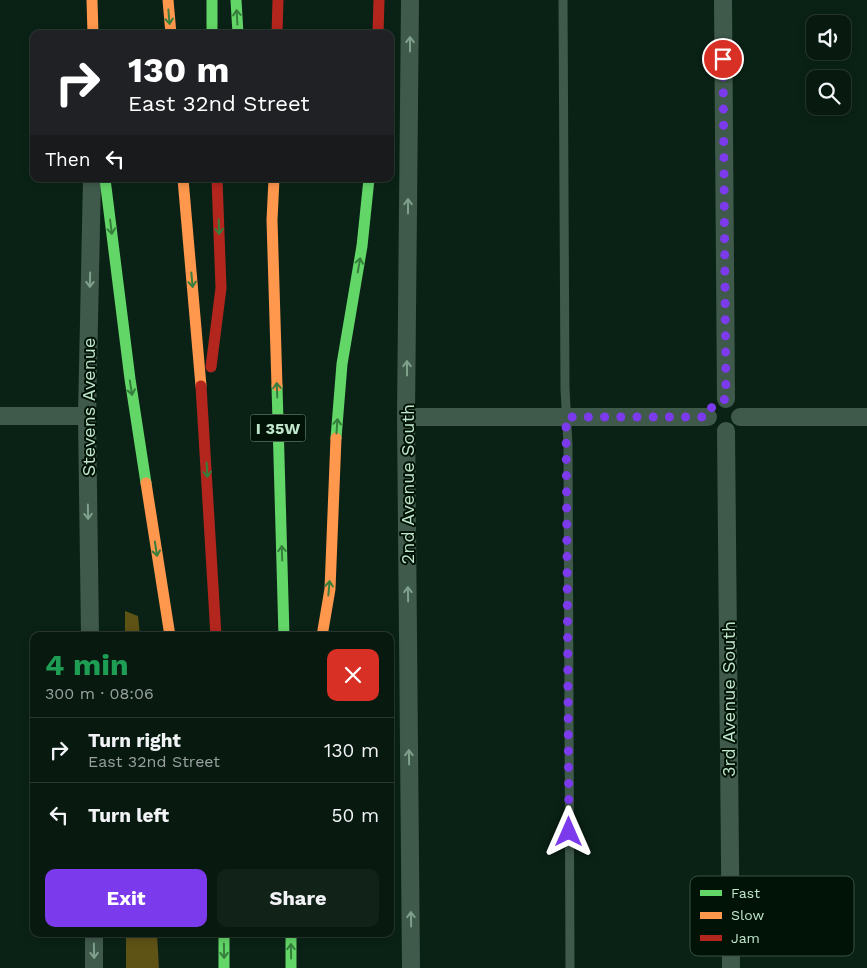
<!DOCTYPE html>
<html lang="en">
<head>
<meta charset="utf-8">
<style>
	body { margin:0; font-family:"Work Sans",sans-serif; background:#112319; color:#f1f3f6; height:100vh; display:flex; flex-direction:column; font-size:19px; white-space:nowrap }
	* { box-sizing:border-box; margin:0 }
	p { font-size:16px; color:#98a19f }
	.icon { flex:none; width:28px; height:28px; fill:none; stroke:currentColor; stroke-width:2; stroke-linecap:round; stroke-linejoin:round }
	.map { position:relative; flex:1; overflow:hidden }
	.sheet { position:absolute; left:30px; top:632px; width:364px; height:305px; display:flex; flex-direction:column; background:#081a10; border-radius:10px; box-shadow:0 2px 8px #0003,0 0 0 1px #293830 }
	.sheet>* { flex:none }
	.banner { position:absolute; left:30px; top:30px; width:364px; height:152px; border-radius:10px; box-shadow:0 2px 8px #0003,0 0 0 1px #293830; background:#202124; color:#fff; overflow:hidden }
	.controls { position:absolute; left:806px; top:15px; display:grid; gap:10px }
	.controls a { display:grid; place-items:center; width:45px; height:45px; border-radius:10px; background:#081a10; box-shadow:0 2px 8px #0003,0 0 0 1px #293830; font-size:25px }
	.pin { position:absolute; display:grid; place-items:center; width:42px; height:42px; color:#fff; margin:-21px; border:2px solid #fff; border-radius:50%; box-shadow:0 1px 5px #0007 }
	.me { position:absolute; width:55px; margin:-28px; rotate:0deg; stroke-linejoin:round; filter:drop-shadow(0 0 4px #0008) }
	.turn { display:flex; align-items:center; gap:18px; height:105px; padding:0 15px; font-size:22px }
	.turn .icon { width:65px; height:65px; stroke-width:2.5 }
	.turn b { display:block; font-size:35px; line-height:42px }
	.then { display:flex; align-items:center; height:48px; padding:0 15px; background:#0003; gap:10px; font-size:19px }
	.round { display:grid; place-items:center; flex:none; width:52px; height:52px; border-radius:10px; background:#112319 }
	.headline { display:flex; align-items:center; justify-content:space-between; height:85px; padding:0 15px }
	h1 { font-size:30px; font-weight:700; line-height:38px; color:#1e9e55 }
	.action { display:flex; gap:10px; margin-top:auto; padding:10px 15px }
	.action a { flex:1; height:58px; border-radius:10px; background:#7c3aed; color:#fff; font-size:20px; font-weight:700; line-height:58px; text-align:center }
	.action a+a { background:#112319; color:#f1f3f6 }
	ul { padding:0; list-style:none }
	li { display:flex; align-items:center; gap:15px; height:65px; padding:0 15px; border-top:1px solid #293830 }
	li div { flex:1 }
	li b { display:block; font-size:19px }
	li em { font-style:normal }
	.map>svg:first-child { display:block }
	.water { fill:#5e5215 }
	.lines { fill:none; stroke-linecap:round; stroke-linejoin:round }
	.lane { stroke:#3f5a4b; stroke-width:9 }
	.street { stroke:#3f5a4b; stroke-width:18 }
	.fast { stroke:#63d668; stroke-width:11 }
	.slow { stroke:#ff974d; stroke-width:11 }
	.jam { stroke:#b3261e; stroke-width:11 }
	.oneway { stroke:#367e3c }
	.oneway2 { stroke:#7fa08b }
	.route { stroke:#7c3aed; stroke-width:9; stroke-dasharray:0 16.2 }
	.labels { text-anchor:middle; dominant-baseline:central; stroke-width:4; stroke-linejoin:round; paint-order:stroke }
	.shield { fill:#001306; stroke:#86a790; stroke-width:1 }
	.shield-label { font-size:16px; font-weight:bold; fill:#bfe6cb }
	.street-label { font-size:18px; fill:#bfe6cb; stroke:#001306 }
	.key { fill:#001306; stroke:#395241; stroke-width:1 }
	.key-label { font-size:14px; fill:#bfe6cb }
</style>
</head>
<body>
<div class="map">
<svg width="867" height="968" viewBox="0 0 867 968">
	<rect width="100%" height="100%" fill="#0a2216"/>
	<!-- water -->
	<g class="water">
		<path d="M125,611L138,616L140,636H125Z"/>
		<path d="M126,934H157L159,968H126Z"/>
	</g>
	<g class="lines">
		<!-- lane -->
		<path class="lane" d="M563,0L565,389L568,445L570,968"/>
		<!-- street -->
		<g class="street">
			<path d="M410,0L406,417L411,968"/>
			<path d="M723,0L726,399"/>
			<path d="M0,416H87"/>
			<path d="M406,417H708"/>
			<path d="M740,417H867"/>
			<path d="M726,431L731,968"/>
			<path d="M90,636L87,416L92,179"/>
			<path d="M94,934V968"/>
		</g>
		<!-- fast -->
		<g class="fast">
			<path d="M212,0V34"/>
			<path d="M236,0L238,34"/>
			<path d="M105,179L130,379L146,483"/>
			<path d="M277,386L284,636"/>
			<path d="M336,438L342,364L362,246L369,179"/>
			<path d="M224,934V968"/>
			<path d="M291,934V968"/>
		</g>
		<!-- slow -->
		<g class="slow">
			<path d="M92,0L93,34"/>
			<path d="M168,0L171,34"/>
			<path d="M183,179L201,386"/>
			<path d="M274,179L272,220L277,386"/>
			<path d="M146,483L170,636"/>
			<path d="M322,636L330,589L336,438"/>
		</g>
		<!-- jam -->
		<g class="jam">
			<path d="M277,34L278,0"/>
			<path d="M378,34L379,0"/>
			<path d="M211,367L221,288L217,179"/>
			<path d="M201,386L216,636"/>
		</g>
	</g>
	<!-- one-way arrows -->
	<defs><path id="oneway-shaft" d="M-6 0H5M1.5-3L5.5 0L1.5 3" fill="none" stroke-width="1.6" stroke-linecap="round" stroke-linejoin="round" transform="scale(1.25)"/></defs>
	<g class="oneway">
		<use href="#oneway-shaft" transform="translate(169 17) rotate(85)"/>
		<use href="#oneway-shaft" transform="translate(237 17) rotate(-93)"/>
		<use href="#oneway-shaft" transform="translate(111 227) rotate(83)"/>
		<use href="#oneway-shaft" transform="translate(219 227) rotate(88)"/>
		<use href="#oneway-shaft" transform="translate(359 265) rotate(-80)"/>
		<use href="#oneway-shaft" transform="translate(192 280) rotate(85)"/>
		<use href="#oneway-shaft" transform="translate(131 388) rotate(81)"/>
		<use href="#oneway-shaft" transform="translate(277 390) rotate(-92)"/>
		<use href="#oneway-shaft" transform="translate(337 426) rotate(-86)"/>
		<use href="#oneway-shaft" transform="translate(207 470) rotate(87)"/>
		<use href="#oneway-shaft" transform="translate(156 549) rotate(81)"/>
		<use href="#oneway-shaft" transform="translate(282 553) rotate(-92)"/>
		<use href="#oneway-shaft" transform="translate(329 588) rotate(-85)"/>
		<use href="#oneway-shaft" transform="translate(224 951) rotate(89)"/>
		<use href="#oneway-shaft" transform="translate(291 951) rotate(-91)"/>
	</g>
	<g class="oneway2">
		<use href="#oneway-shaft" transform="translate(410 44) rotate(-90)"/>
		<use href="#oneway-shaft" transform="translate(408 206) rotate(-90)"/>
		<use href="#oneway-shaft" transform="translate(90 280) rotate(91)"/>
		<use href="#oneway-shaft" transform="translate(407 368) rotate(-90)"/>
		<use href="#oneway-shaft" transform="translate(88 512) rotate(89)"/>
		<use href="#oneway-shaft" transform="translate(408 594) rotate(-91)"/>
		<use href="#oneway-shaft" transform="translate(409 757) rotate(-91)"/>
		<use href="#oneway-shaft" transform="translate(411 919) rotate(-91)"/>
		<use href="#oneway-shaft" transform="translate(94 951) rotate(89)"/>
	</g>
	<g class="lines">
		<!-- route -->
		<path class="route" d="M569,832L566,417H708L713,404L726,399L723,59"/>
	</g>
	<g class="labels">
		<!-- shield labels -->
		<rect class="shield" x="250.5" y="414.5" width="55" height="27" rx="4"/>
		<g class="shield-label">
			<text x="278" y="428">I 35W</text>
		</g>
		<!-- street labels -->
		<g class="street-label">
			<text transform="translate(88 407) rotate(-90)">Stevens Avenue</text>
			<text transform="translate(407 484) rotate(-90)">2nd Avenue South</text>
			<text transform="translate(728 699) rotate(-90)">3rd Avenue South</text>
		</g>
	</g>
	<!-- legend -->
	<rect x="690" y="876" width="164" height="80" rx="8" class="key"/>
	<rect x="700" y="890" width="22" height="6" fill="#63d668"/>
	<rect x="700" y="912" width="22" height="7" fill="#ff974d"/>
	<rect x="700" y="935" width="22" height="6" fill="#b3261e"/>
	<g class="key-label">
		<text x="731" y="898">Fast</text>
		<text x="731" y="920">Slow</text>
		<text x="731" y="943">Jam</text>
	</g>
</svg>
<div class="controls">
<a><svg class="icon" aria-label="sound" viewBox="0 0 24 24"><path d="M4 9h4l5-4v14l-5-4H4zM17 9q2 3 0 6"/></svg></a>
<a><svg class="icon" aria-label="search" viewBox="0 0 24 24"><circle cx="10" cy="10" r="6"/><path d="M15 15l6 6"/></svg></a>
</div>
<div class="pin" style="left:723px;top:59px;background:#d93025"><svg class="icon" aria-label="arrive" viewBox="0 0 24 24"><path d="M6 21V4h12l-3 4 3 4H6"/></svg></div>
<svg class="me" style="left:569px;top:832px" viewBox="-20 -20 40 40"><path d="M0-17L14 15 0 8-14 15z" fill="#7c3aed" stroke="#fff" stroke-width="4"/></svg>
<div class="banner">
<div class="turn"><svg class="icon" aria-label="right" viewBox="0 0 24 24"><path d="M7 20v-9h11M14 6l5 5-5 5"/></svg><div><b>130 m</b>East 32nd Street</div></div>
<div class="then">Then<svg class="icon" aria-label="left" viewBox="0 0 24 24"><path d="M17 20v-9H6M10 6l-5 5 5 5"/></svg></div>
</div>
<section class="sheet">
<div class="headline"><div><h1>4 min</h1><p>300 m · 08:06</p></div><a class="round" style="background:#d93025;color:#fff"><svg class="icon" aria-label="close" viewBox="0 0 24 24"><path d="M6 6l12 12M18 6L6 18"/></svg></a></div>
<ul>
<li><svg class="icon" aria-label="right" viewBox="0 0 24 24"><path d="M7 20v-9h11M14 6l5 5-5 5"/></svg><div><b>Turn right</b><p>East 32nd Street</p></div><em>130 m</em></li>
<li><svg class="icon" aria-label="left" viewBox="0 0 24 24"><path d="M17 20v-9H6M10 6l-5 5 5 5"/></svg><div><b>Turn left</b></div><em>50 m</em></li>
</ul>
<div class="action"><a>Exit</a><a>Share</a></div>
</section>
</div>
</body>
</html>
